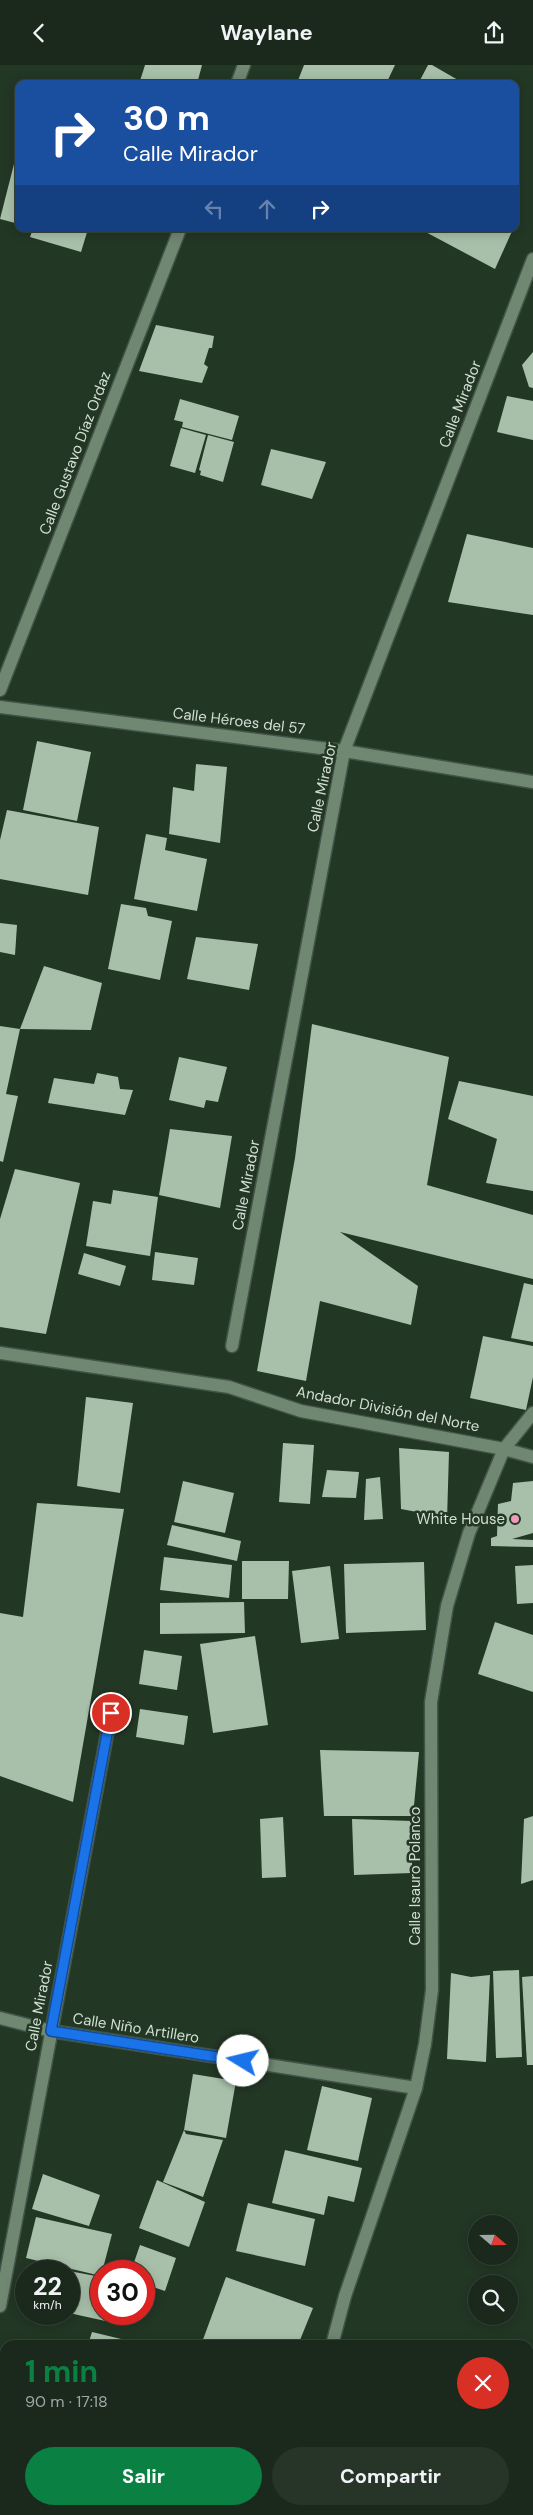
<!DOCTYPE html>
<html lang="es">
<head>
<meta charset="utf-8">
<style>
	body { margin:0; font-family:"DM Sans",sans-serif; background:#273529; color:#f1f3f6; height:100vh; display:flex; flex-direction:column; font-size:19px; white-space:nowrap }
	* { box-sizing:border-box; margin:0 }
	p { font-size:16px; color:#9fa6a3 }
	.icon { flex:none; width:28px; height:28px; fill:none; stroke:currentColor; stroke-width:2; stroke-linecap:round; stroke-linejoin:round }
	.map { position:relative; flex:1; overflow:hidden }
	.sheet { position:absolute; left:0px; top:2275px; width:534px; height:175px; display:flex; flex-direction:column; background:#1a291c; border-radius:15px 15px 0 0; box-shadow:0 2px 12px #0003,0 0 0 1px #38453b }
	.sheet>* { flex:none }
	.guide { position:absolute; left:15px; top:15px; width:504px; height:152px; border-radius:10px; box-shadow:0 2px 12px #0003,0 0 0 1px #38453b; background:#1a4fa0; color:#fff; overflow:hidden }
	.needle { width:32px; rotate:110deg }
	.controls { position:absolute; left:468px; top:2150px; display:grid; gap:10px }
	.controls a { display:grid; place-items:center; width:50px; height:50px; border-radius:50%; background:#1a291c; box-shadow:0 2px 12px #0003,0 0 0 1px #38453b; font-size:25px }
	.speed { position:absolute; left:15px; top:2195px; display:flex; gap:10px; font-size:25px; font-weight:700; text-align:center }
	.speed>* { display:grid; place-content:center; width:65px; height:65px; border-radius:50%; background:#1a291c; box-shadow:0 2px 12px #0003,0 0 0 1px #38453b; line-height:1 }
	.speed small { font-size:12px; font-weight:400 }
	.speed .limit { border:8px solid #d22; background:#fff; color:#111 }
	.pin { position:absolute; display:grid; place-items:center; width:42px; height:42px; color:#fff; margin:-21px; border:2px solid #fff; border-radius:50%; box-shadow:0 1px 5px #0007 }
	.me { position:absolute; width:55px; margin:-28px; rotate:279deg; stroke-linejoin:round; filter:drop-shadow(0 0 4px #0008) }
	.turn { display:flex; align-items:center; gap:18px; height:105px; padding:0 25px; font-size:22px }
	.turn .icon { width:65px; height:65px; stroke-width:2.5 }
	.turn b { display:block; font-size:35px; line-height:42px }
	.lanes { display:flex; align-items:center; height:48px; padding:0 25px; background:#0003; justify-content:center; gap:25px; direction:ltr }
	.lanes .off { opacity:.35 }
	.round { display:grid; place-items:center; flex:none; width:52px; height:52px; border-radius:26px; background:#273529 }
	.summary { display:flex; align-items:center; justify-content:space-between; height:85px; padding:0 25px }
	h1 { font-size:30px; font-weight:700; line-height:38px; color:#0b8043 }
	.button { display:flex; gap:10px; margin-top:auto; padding:10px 25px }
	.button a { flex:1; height:58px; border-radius:30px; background:#0b8043; color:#fff; font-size:20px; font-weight:700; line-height:58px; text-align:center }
	.button a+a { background:#273529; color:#f1f3f6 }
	header { display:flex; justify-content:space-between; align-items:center; height:65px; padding:0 25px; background:#1a291c; font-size:22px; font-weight:700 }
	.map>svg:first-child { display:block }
	.building { fill:#a8c0aa }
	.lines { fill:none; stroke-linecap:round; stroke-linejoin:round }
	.street-casing { stroke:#425445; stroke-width:15 }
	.street { stroke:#708772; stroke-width:12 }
	.route-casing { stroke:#114b97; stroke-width:12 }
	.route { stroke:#1a73e8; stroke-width:9 }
	.poi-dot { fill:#ef9ab7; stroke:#233725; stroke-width:2 }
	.labels { text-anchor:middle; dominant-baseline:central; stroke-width:5; stroke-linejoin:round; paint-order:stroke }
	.street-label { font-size:15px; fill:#d3dfd4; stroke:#233725 }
	.poi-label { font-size:15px; fill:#d3dfd4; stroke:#233725; text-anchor:end }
</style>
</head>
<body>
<header><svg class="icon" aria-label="back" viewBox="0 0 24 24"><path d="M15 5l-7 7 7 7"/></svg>Waylane<svg class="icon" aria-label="share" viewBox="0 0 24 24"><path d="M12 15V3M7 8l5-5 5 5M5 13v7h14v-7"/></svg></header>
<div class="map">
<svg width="533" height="2450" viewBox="0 0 533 2450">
	<rect width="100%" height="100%" fill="#233725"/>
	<!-- building -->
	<g class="building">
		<path d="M145,0H202L197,19H139Z"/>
		<path d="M304,0H395L386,19H299L297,18Z"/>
		<path d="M428,0H432L465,19H418Z"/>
		<path d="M15,95L19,96V159L0,154Z"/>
		<path d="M33,164H88L81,187L30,172Z"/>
		<path d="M420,164H513L495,204Z"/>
		<path d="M156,260L214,271L212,283H209L204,299L208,302L202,318L139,306Z"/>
		<path d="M533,287V323L529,322L522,300Z"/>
		<path d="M507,331L533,336V375L497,367Z"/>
		<path d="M180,334L239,351L232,375L182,362L183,357L174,355Z"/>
		<path d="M181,363L206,370L195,408L170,401Z"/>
		<path d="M208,370L234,377L223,417L200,410L201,406L199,405Z"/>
		<path d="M271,384L326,397L312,434L261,420Z"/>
		<path d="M467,469L533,483V550L448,537Z"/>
		<path d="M37,676L91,687L77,756L23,745Z"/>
		<path d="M196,699L227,702L220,778L169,769L173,722L194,726Z"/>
		<path d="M7,745L99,762L88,830L0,814V775Z"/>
		<path d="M146,769L167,773L165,785L207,794L197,846L134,834Z"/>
		<path d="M121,839L146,843L148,851L172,856L160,915L108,904Z"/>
		<path d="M0,858L17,860L15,890L0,887Z"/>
		<path d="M196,872L258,879L249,925L187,914Z"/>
		<path d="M44,901L102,918L91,965L20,964Z"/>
		<path d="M312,959L449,992L427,1120L533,1150V1214L340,1167L418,1221L411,1260L320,1236L306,1316L257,1306L295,1093Z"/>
		<path d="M0,961L20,964L6,1029L18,1031L3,1097L0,1096Z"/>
		<path d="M179,992L227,1002L218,1037L206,1035L204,1043L169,1035Z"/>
		<path d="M97,1008L118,1012L120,1024L133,1025L125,1050L48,1038L54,1013L94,1019Z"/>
		<path d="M459,1016L533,1031V1126L486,1118L497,1074L448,1054Z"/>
		<path d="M170,1064L232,1071L220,1143L159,1130Z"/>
		<path d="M15,1104L80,1118L46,1269L0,1262V1154Z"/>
		<path d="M113,1125L158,1132L150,1191L86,1181L93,1136L111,1139Z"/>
		<path d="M155,1187L198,1193L194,1220L152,1215Z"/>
		<path d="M84,1188L126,1201L120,1221L78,1209Z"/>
		<path d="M524,1218L533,1220V1277L511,1273Z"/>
		<path d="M483,1271L533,1281V1312L526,1345L470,1333Z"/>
		<path d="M86,1332L133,1338L120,1428L77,1421Z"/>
		<path d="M283,1378L314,1380L310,1439L279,1437Z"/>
		<path d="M399,1383L449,1387L447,1455L420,1452L417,1447L401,1444Z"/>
		<path d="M327,1405L359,1407L356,1433L322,1432Z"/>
		<path d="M380,1412L383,1454L364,1455L366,1414Z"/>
		<path d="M183,1416L234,1428L225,1468L174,1457Z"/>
		<path d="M533,1416V1468L512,1474L533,1475V1482L491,1481V1473L497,1471L498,1439L511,1436L513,1418Z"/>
		<path d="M37,1438L124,1444L73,1737L0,1711V1548L23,1552Z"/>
		<path d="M172,1460L241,1476L237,1496L167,1480Z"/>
		<path d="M164,1492L232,1500L229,1533L160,1525Z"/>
		<path d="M242,1496H289L288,1534H242Z"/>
		<path d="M424,1497L426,1565L346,1568L344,1499Z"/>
		<path d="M533,1500V1538L517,1539L515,1501Z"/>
		<path d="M330,1501L339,1574L301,1578L292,1506Z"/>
		<path d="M244,1537L245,1568L160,1569V1538Z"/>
		<path d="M495,1557L533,1570V1627L478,1609Z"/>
		<path d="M255,1571L268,1660L213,1668L200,1579Z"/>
		<path d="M144,1585L182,1591L177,1625L139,1619Z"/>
		<path d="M140,1644L188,1651L184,1680L136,1672Z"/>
		<path d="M320,1685L419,1687L413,1751H324Z"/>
		<path d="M533,1751V1815L521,1819L524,1754Z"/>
		<path d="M283,1752L286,1812L262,1813L260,1754Z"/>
		<path d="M352,1754L412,1756V1808L354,1810Z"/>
		<path d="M519,1905L522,1992L496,1993L493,1906Z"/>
		<path d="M451,1908L471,1912L490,1910L486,1997L447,1994Z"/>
		<path d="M533,1911V2000H527L522,1912Z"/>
		<path d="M193,2009L236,2016L226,2073L184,2065Z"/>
		<path d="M322,2021L372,2033L358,2096L307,2085Z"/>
		<path d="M184,2065L186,2069L223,2075L203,2132L163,2117Z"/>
		<path d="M285,2085L362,2103L354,2137L328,2131L324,2150L272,2138Z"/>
		<path d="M43,2109L100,2130L89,2161L32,2144Z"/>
		<path d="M157,2115L205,2137L189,2182L139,2163Z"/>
		<path d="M248,2138L315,2154L305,2201L236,2186Z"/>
		<path d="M36,2152L112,2169L101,2211L26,2193Z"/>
		<path d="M140,2180L176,2193L165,2226L144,2219V2206H131Z"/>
		<path d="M41,2201L66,2205V2206H40Z"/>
		<path d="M69,2206L101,2212V2249H111L110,2257L69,2248Z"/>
		<path d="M226,2212L313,2243L298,2280H201Z"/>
		<path d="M92,2267L142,2279V2280H88Z"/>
		<path d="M529,2438H533V2450H522L523,2445H529Z"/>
	</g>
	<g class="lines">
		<!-- street casing -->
		<g class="street-casing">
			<g id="street">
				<path d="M237,19L244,0"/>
				<path d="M0,625L180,164"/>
				<path d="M0,642L344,686L533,717"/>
				<path d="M232,1281L344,686L533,194"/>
				<path d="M0,1288L229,1322L301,1346L504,1384L533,1392"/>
				<path d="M0,1953L51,1966L416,2023"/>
				<path d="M0,2241L111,1648"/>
				<path d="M332,2280L345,2231L416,2023L425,1979L432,1925L431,1637L447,1541L469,1468L504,1384L533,1348"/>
				<path d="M295,2450V2445"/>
			</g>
		</g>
		<!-- street -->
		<use href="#street" class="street"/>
	</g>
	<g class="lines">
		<!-- route casing -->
		<g class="route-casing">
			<path id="route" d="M111,1648L51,1966L243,1996"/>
		</g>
		<!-- route -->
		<use href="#route" class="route"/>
	</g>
	<!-- markers -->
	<circle class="poi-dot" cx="515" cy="1454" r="5"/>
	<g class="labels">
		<!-- street labels -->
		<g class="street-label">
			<text transform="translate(460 339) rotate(-69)">Calle Mirador</text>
			<text transform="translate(75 388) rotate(-69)">Calle Gustavo Díaz Ordaz</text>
			<text transform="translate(239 656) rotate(7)">Calle Héroes del 57</text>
			<text transform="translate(322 722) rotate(-78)">Calle Mirador</text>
			<text transform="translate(246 1120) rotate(-79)">Calle Mirador</text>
			<text transform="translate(388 1344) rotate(11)">Andador División del Norte</text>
			<text transform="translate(415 1811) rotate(-90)">Calle Isauro Polanco</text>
			<text transform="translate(39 1941) rotate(-79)">Calle Mirador</text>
			<text transform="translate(136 1963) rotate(9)">Calle Niño Artillero</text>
		</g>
		<!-- poi labels -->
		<g class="poi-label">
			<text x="505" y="1454">White House</text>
		</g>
	</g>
</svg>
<div class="controls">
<a><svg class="needle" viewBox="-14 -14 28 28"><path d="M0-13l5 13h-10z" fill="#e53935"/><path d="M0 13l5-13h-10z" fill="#9fa6a3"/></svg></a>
<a><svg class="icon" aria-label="search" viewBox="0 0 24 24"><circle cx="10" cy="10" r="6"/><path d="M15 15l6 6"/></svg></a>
</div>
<div class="speed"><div>22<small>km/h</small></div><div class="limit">30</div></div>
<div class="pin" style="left:111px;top:1648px;background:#d93025"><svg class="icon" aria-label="arrive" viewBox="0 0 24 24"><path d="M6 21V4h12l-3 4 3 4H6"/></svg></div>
<svg class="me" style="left:243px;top:1996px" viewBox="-20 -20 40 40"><circle r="19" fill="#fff"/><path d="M0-13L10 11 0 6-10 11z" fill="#1a73e8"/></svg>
<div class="guide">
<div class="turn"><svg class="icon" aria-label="right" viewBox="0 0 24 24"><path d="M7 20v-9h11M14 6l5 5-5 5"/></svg><div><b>30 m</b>Calle Mirador</div></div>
<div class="lanes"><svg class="icon off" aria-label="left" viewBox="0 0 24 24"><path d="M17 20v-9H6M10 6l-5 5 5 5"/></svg><svg class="icon off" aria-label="ahead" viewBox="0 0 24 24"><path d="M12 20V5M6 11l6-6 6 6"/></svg><svg class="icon" aria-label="right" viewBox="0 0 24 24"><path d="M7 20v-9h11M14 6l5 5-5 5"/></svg></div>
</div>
<section class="sheet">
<div class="summary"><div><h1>1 min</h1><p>90 m · 17:18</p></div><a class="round" style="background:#d93025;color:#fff"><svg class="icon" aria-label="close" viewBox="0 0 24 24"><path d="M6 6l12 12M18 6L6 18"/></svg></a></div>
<div class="button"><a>Salir</a><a>Compartir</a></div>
</section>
</div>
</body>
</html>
